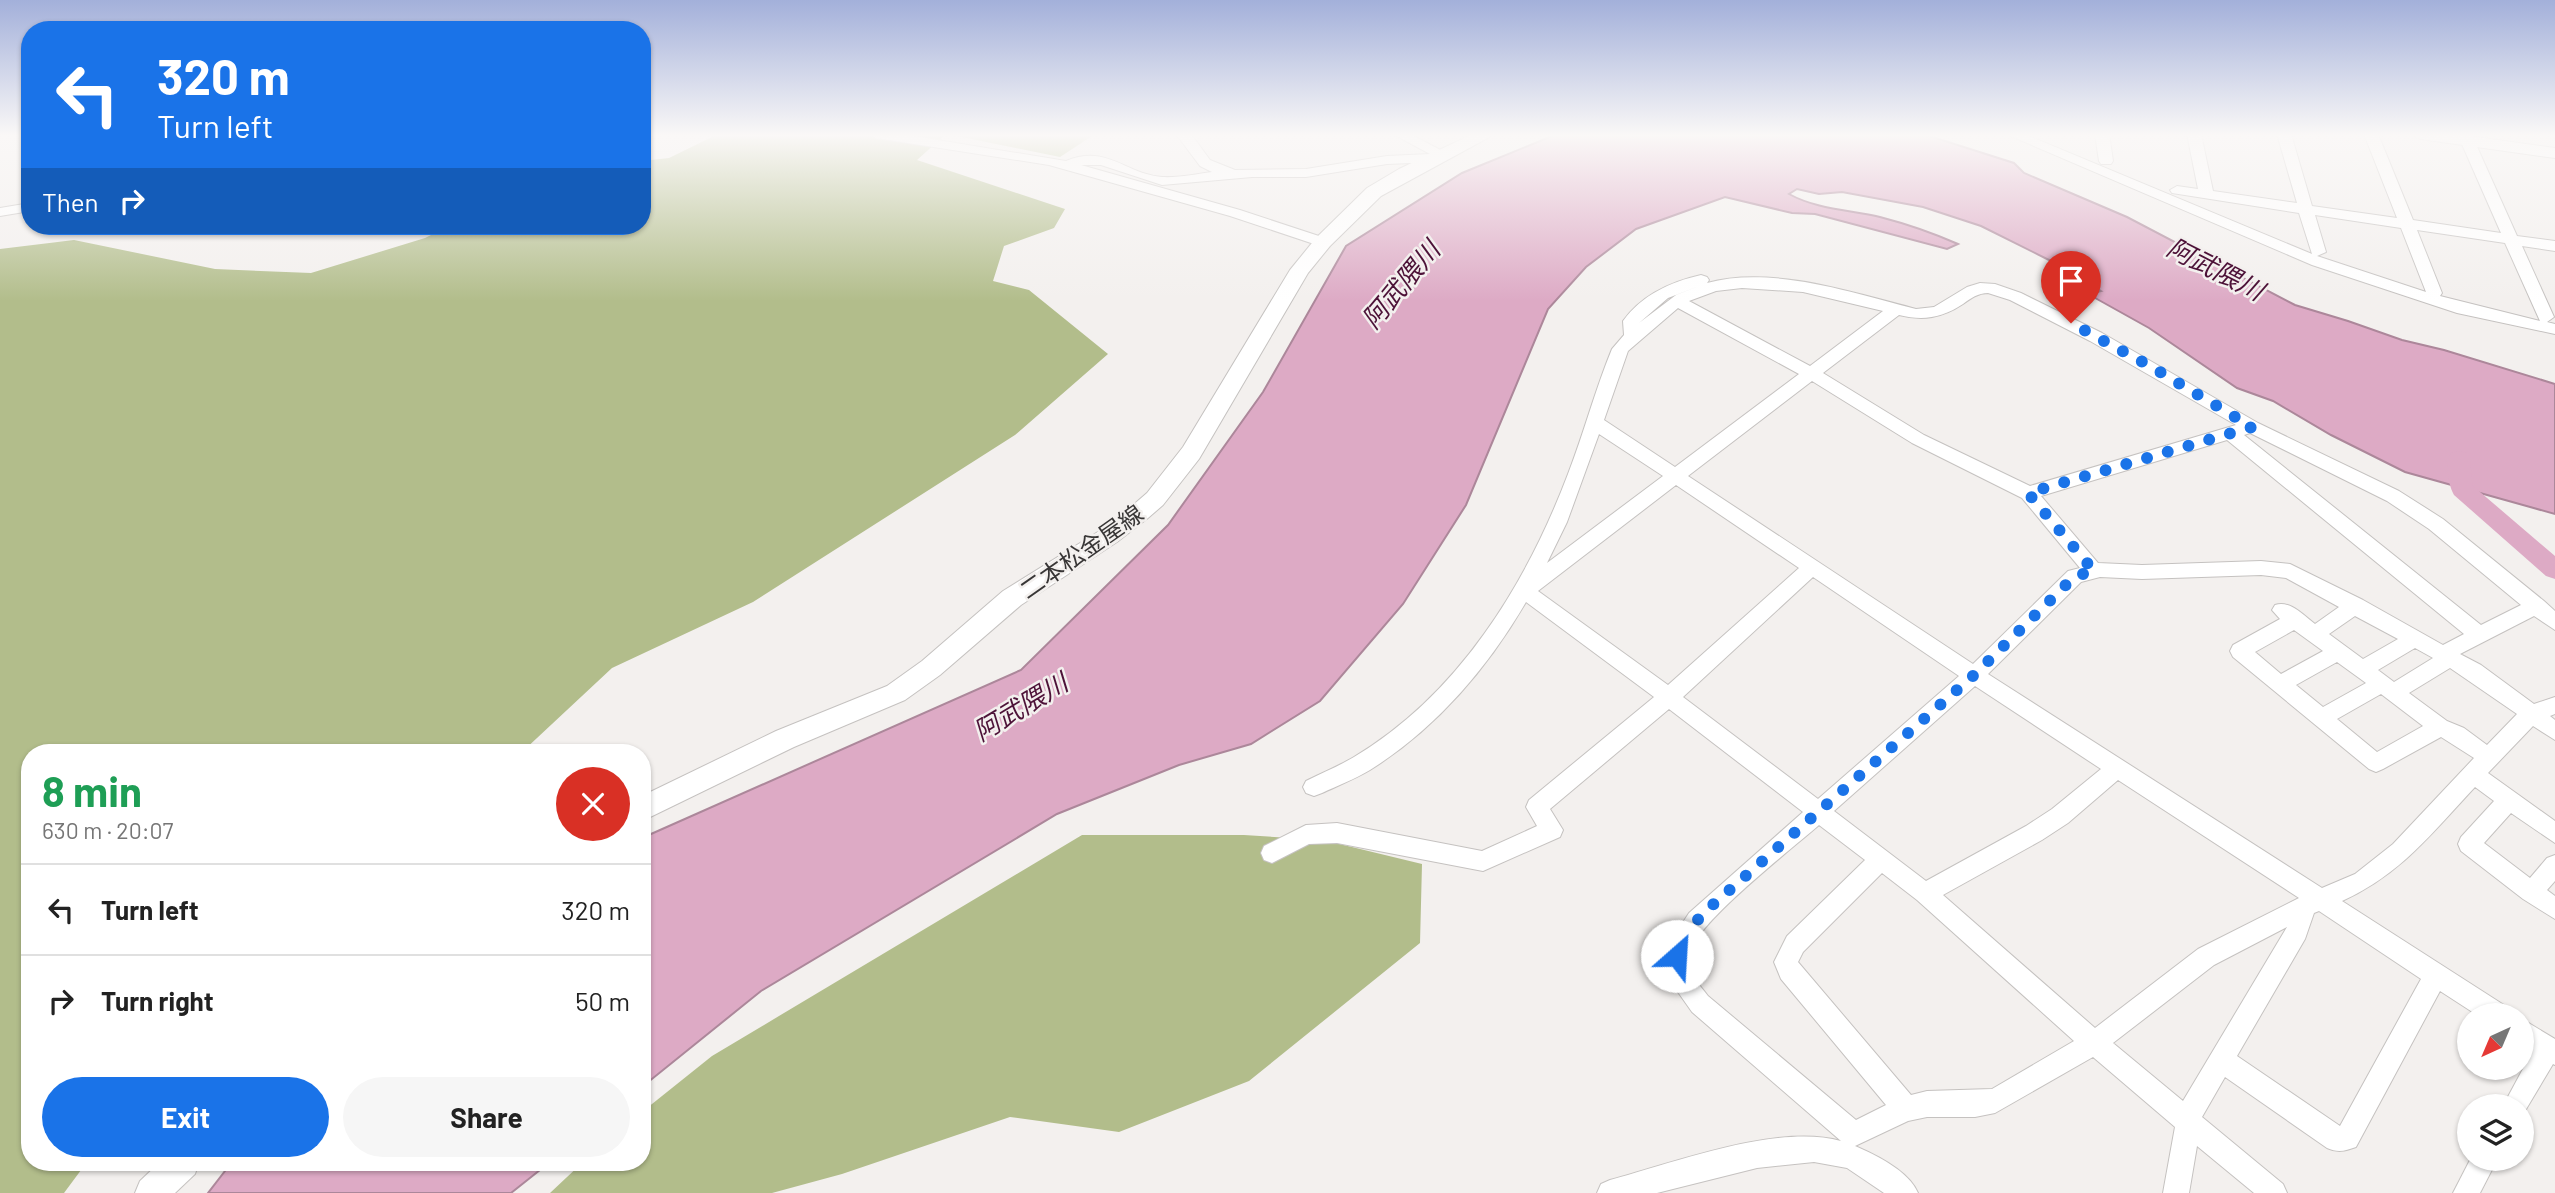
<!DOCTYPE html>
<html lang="en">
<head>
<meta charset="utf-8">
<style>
	body { margin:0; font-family:Barlow,"Noto Sans JP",sans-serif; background:#f6f6f6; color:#222; height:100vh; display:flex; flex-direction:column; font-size:26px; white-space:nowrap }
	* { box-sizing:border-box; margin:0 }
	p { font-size:23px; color:#767676 }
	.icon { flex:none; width:38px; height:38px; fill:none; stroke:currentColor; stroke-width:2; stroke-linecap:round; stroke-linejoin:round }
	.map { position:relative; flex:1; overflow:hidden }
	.sheet { position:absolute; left:21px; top:744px; width:630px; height:427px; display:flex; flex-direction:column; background:#fff; border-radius:28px; box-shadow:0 2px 5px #0004 }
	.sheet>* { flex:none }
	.top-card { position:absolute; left:21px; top:21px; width:630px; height:214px; border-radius:28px; box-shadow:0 2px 5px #0004; background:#1a73e8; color:#fff; overflow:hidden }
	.needle { width:46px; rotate:224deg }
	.fabs { position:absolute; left:2457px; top:1003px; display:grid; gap:14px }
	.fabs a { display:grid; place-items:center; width:77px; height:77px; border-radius:50%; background:#fff; box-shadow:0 2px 5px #0004; font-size:35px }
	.pin { position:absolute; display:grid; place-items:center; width:60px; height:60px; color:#fff; margin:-72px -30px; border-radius:50% 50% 50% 0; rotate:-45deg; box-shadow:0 0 7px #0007 }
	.pin .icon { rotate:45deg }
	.me { position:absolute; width:77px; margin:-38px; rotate:26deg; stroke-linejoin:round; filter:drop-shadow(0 0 5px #0008) }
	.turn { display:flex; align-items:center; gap:24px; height:147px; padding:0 21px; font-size:32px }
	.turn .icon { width:91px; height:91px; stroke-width:2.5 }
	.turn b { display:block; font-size:49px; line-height:60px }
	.then { display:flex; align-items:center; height:66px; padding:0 21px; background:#0003; gap:14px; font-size:26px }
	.round { display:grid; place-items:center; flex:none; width:74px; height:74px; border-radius:37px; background:#f6f6f6 }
	.overview { display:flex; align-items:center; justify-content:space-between; height:119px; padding:0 21px }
	h1 { font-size:42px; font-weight:700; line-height:52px; color:#1e9e55 }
	.action { display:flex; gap:14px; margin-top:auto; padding:14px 21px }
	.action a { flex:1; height:80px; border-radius:42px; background:#1a73e8; color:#fff; font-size:28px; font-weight:700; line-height:80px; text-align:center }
	.action a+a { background:#f6f6f6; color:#222 }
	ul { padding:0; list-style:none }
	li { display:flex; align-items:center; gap:21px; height:91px; padding:0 21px; border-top:2px solid #e0e0e0 }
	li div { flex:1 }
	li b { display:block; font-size:26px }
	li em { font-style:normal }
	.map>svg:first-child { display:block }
	.forest { fill:#b2bd8b }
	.water { fill:#ddaac5; stroke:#ac879a; stroke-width:2 }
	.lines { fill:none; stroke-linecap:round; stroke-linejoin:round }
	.river { fill:#ddaac5; fill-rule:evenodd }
	.minor-casing { stroke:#c5c2c0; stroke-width:2 }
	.major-casing { stroke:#c5c2c0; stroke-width:2 }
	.minor { fill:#fff; fill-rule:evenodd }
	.major { fill:#fff; fill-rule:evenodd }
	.route { stroke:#1a73e8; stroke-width:12; stroke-dasharray:0 21.6 }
	.labels { text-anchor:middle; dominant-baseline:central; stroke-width:5; stroke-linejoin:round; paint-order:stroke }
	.street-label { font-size:24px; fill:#383636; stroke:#f3f0ee }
	.water-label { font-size:26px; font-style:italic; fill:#4d1238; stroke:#f3f0ee }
</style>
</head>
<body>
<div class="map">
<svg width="2555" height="1193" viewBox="0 0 2555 1193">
	<rect width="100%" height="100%" fill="#f3f0ee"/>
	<!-- forest -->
	<g class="forest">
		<path d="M718,134H946L917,160L1065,209L1054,228L1004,246L993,281L1029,290L1108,354L1015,435L753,602L612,668L522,752H30V1162H87L64,1193H0V249L74,240L215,269L311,273L425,238L449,226H642V161L669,158Z"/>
		<path d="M947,134H1095L1060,157Z"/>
		<path d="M1082,835H1244L1323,840L1422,864L1420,943L1249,1081L1119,1132L1010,1117L842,1174L772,1193H550L583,1162H642V1112L712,1056Z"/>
	</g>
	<!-- water -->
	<g class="water">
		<path d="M1557,134H1923L2014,163L2024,173L2127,217L2295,305L2348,321L2402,340L2444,350L2555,384V514L2405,472L2331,435L2273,401L2237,388L2149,328L2088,294L2101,291L2051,261L1981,226L1923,207L1842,192L1819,194L1797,189L1789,194C1816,209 1849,210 1880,217C1907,224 1933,233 1958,244L1947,249L1815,214L1792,213L1725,197L1636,229L1586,267L1548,309L1466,505L1403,604L1320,701L1251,744L1179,765L1057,814L761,991L642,1087V838L1021,670L1168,525L1263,392L1346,246L1462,173Z"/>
		<path d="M232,1162H550L511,1193H208Z"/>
	</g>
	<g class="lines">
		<!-- river -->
		<path class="river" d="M2459,451L2467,453L2470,459L2473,486L2555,556V579L2546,576L2454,495C2448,485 2445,463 2451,453Z"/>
		<!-- minor casing -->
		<g class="minor-casing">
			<g id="minor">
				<path d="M869,134H901L1066,161C1107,144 1125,174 1162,177C1178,178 1196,174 1212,172L1200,166L1176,134H1191L1210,160L1235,170L1306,169L1387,156L1430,154L1393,134H1410L1448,154L1436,162L1387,164L1306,177H1252L1162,185L1101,165H1081L1240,210L1328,239L1331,242L1328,245L1323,247L1230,216L1049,165L876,138Z"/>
				<path d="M2006,134H2024L2312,254L2299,213L2172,193L2170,190L2177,186L2198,189L2187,134H2201L2213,191L2297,203L2277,134H2291L2312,206L2397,218L2364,134H2378L2413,220L2501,233L2461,142L2454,134H2469L2474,140L2517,236L2555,241V251L2522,246L2554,317L2547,322L2555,324V334L2457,313L2312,265ZM2315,215L2401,228L2426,292L2317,256L2326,252ZM2417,230L2505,243L2540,321L2440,296L2442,293Z"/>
				<path d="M2095,134H2109L2113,161L2111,164H2101L2099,161Z"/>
				<path d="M30,203V211L0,216V208Z"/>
				<path d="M1701,275L1707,277L1709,280L1707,283C1771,265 1854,293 1916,309L1934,307L1967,287L1980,283L1995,284L2021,293L2102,333L2258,423L2399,491L2443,519L2544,601L2555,611V630L2534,616L2460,654L2481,665L2534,704L2555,697V714L2550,716L2555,720V740L2533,726L2488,773L2555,821V843L2511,813L2484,843L2530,878L2547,858L2555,855V881L2547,890L2555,896V919L2523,899L2461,851L2458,844L2461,837L2494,801L2475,787C2432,833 2400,875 2342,901L2507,1007L2510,1015H2477L2440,991L2356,1147C2345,1151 2338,1153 2327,1148L2225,1077L2202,1117L2283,1184L2287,1193H2254L2197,1146L2189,1193H2163L2175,1127L2093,1057L1995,1113L1975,1117H1927L1908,1121L1855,1146C1876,1155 1909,1171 1918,1193H1884L1847,1168L1814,1162L1757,1168L1657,1193H1597L1601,1184L1610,1180C1673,1163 1778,1123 1841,1141L1692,1012L1673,985L1666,966L1669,944L1689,913L1803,812L1669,709L1550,809L1563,830L1560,837L1483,871L1337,843L1309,844L1272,863L1264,860L1261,853L1264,846L1306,825L1337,823L1482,851L1537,826L1526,807L1529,800L1654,697L1526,602C1487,669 1435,729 1370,770C1355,779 1337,786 1322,793L1314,796L1306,793L1303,787L1306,781C1322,773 1339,766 1354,757C1458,695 1526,585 1568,474C1584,433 1595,390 1612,349L1624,335L1623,321C1642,295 1670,282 1701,275ZM1704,284L1676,295L1639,323L1668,298ZM1742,288L1803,292L1883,311L1810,366L1689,301L1716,291ZM1988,293L2010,300L2090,341L2236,425L2030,486L1924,435L1823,373L1899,315C1923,321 1942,318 1963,304C1971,298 1978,293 1988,293ZM1678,308L1799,374L1675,467L1604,420L1628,351ZM1812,381L1912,443L2022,498L2080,568L2068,571L1973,664L1688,476ZM2250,433L2387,501L2429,529L2521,605L2481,625L2244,435ZM1599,434L1663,476L1547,563L1567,522ZM2227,440L2464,634L2443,645L2363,600L2290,564L2261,561L2142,565L2098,563L2041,496ZM1676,485L1799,568L1668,685L1538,591ZM2261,575L2286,578L2339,607L2315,624C2303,615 2290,600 2275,605L2272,610L2280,619L2233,645L2230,651L2233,657L2369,769L2376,772L2383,769L2441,737L2474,758L2393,844L2355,874L2322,888L1988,674L2081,582L2100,577L2142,579ZM1813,577L1959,676L1818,799L1683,697ZM2355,616L2398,639L2363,659L2329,634ZM2294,630L2323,651L2281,674L2255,652ZM2415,648L2433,658L2394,682L2378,670ZM2337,662L2366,683L2323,707L2296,685ZM2450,668L2517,714L2487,745L2464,728L2447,721L2409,693ZM1975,686L2101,769L2052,809L2026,826L1926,881L1834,811ZM2381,694L2423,726L2377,752L2337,719ZM2118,780L2299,898L2198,949L2095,1028L1943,895L2042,840L2068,823ZM1819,825L1865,860L1787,936L1774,962L1781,979L1886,1105L1856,1120L1708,996C1698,983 1686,971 1690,953C1695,924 1793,848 1819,825ZM1882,873L1917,900L2074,1041L1992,1089L1927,1091L1911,1095L1798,962L1803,952ZM2319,911L2421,979L2340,1126L2237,1056L2305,939L2314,913ZM2287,927L2183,1101L2113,1043L2214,965Z"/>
				<path d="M2522,1019L2555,1039V1065L2553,1064L2522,1116V1106H2503L2532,1052L2522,1045Z"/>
				<path d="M2471,1158H2498L2480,1193H2453Z"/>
			</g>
		</g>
		<!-- major casing -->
		<g class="major-casing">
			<g id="major">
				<path d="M1473,134H1495L1381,196L1330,246L1308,273L1199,459L1163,505L1148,518L1117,542L1021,605L940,675L905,700L794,747L642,821V796L776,731L887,686L922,661L1003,591L1101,530L1132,506L1147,493L1183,447L1290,270L1316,238L1367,188L1399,169Z"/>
				<path d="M2411,134H2455L2555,148V158L2420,139Z"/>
				<path d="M160,1162H199L195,1174L175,1193H135L140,1181Z"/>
			</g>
		</g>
		<!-- minor -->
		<use href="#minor" class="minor"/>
		<!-- major -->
		<use href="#major" class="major"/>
	</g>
	<!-- sky -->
	<linearGradient id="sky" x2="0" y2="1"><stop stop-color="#a3b0da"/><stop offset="0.45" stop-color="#faf8f7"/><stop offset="1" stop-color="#faf8f7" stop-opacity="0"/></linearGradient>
	<rect width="2555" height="301" fill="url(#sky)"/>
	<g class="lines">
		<!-- route -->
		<path class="route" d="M1677,956L1685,933L1709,908L1974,675L2075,576L2094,571L2028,493L2252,427L2150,366L2071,323"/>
	</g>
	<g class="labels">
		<!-- street labels -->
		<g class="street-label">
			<text transform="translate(1081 551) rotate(-35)">二本松金屋線</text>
		</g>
		<!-- water labels -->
		<g class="water-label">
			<text transform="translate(2216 268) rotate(27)">阿武隈川</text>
			<text transform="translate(1400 284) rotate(-50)">阿武隈川</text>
			<text transform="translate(1020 706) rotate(-31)">阿武隈川</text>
		</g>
	</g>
</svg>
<div class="fabs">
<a><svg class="needle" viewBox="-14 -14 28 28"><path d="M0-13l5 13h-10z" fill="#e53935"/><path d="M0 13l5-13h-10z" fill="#767676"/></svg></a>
<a><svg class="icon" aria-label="layers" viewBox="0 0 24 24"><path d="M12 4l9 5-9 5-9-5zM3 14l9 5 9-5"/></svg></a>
</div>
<div class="pin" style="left:2071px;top:323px;background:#d93025"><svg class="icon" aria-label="arrive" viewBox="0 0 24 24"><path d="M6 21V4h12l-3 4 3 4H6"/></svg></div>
<svg class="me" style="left:1677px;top:956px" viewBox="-20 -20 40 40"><circle r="19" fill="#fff"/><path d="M0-13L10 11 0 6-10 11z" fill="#1a73e8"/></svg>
<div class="top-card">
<div class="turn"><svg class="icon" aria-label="left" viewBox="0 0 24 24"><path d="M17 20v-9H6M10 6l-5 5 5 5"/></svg><div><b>320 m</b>Turn left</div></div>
<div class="then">Then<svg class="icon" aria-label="right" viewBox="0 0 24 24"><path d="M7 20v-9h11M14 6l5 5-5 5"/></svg></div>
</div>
<section class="sheet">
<div class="overview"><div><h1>8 min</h1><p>630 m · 20:07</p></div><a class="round" style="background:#d93025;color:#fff"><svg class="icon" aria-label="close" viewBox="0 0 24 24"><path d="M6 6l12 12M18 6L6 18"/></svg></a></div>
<ul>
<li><svg class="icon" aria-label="left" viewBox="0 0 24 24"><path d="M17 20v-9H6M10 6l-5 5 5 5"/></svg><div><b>Turn left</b></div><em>320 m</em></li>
<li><svg class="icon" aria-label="right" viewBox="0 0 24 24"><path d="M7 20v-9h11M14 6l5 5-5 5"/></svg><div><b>Turn right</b></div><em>50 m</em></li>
</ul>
<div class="action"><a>Exit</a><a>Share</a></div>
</section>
</div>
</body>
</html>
